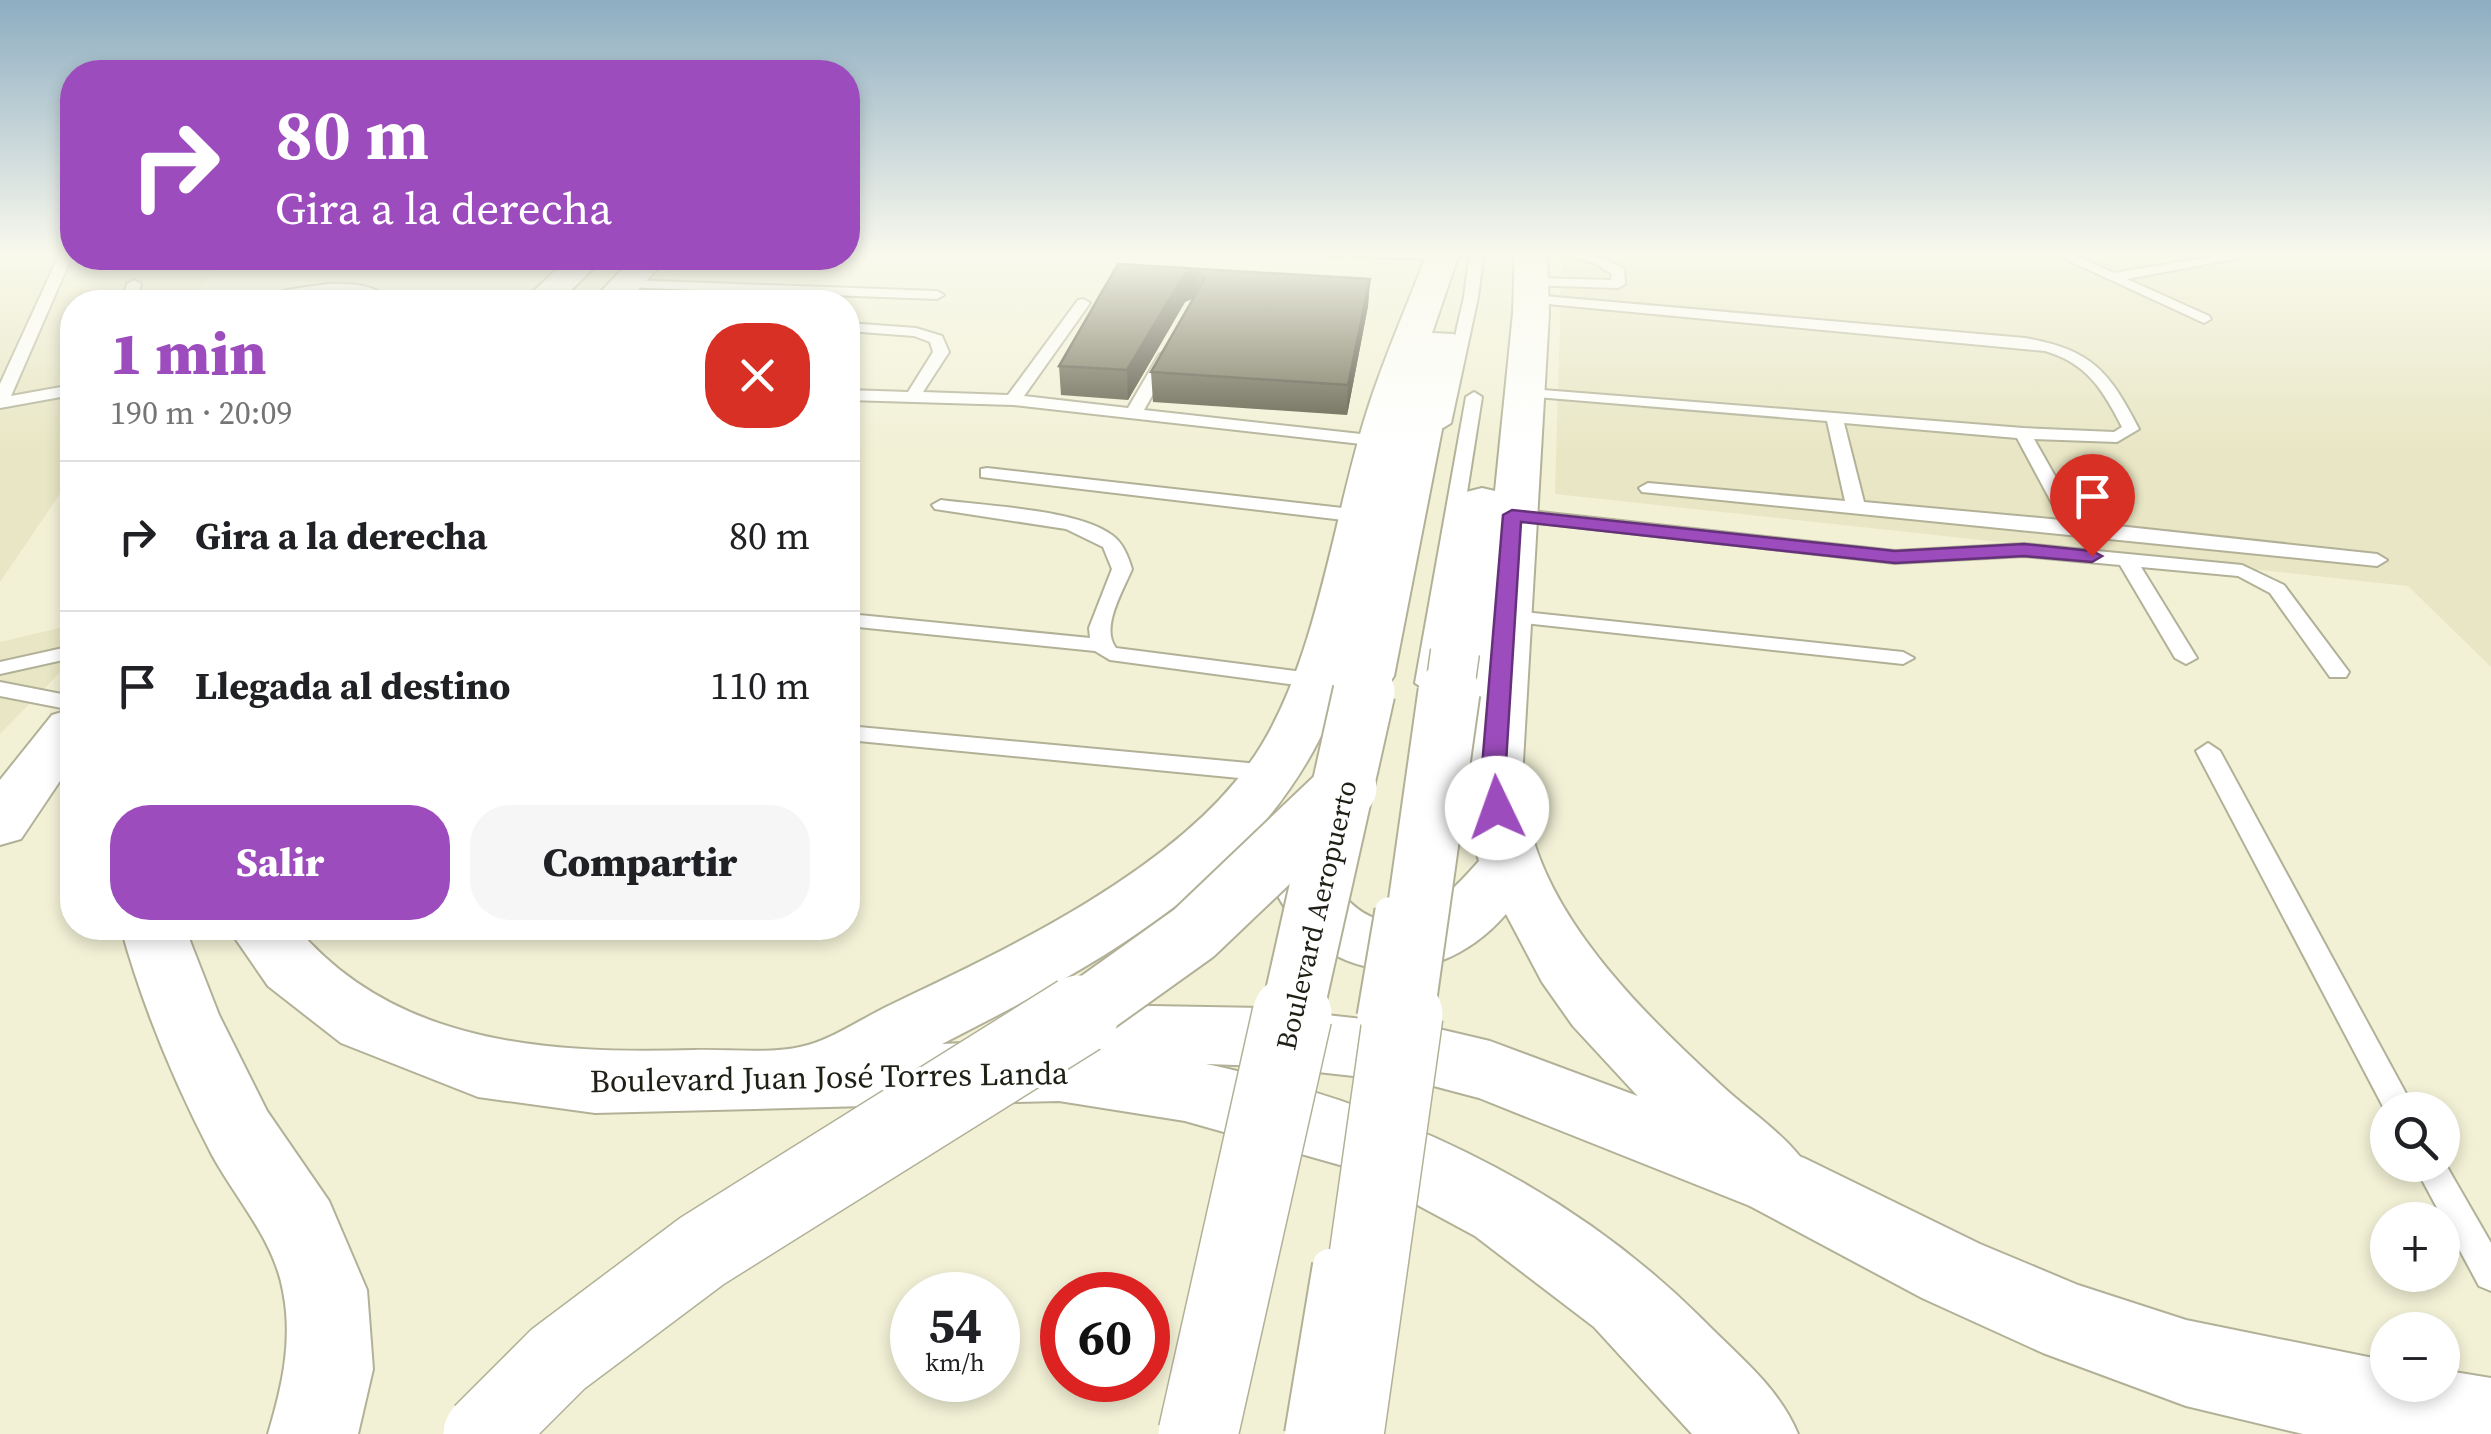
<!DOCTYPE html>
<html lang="es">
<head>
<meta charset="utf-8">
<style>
	body { margin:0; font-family:"Source Serif 4",serif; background:#f6f6f6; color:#202124; height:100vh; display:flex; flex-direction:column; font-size:38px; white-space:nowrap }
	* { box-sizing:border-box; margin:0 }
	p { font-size:32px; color:#757577 }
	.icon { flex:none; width:55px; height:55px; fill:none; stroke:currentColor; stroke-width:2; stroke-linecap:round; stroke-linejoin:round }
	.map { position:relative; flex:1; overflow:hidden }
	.sheet { position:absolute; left:60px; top:290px; width:800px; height:650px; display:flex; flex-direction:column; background:#fff; border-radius:40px; box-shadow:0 5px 15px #0003 }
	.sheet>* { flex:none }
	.hud { position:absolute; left:60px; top:60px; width:800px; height:210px; border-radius:40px; box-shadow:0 5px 15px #0003; background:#9c4cbc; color:#fff; overflow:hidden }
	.tools { position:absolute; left:2370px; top:1092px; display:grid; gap:20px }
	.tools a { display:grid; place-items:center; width:90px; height:90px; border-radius:50%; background:#fff; box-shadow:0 5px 15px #0003; font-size:50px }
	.speed { position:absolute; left:890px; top:1272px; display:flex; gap:20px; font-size:50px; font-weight:700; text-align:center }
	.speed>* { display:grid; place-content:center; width:130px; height:130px; border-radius:50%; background:#fff; box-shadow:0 5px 15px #0003; line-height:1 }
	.speed small { font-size:25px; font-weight:400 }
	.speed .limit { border:15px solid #d22; background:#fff; color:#111 }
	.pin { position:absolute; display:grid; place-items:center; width:85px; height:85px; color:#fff; margin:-102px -42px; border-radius:50% 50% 50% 0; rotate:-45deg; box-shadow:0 0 10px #0007 }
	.pin .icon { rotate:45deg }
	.me { position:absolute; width:110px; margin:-55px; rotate:357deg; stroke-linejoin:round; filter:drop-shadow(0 0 8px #0008) }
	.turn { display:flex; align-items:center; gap:35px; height:210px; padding:0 50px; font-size:45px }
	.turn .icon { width:130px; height:130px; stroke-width:2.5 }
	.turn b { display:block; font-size:70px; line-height:85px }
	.round { display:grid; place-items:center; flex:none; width:105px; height:105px; border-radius:40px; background:#f6f6f6 }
	.head { display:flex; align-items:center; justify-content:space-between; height:170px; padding:0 50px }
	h1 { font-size:60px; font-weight:800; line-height:75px; color:#9c4cbc }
	.action { display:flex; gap:20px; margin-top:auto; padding:20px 50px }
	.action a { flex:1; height:115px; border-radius:40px; background:#9c4cbc; color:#fff; font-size:40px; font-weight:800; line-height:115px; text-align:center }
	.action a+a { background:#f6f6f6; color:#202124 }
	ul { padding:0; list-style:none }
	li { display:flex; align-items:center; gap:30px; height:150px; padding:0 50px; border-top:2px solid #e0e0e0 }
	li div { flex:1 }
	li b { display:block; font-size:38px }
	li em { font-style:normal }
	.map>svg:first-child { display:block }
	.built { fill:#e8e6c4 }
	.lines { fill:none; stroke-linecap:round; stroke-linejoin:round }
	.service-casing { stroke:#b2b198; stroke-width:4 }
	.tertiary-casing { stroke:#b2b198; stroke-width:4 }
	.primary-casing { stroke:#b2b198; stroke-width:4 }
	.service { fill:#fff; fill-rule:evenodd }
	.tertiary { fill:#fff; fill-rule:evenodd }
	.primary { fill:#fff; fill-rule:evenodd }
	.service-bridge-far1-casing { stroke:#b2b198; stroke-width:29; stroke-linecap:butt }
	.service-bridge-casing { stroke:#b2b198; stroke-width:36; stroke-linecap:butt }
	.primary-bridge-far2-casing { stroke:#b2b198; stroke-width:51; stroke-linecap:butt }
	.primary-bridge-far1-casing { stroke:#b2b198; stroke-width:65; stroke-linecap:butt }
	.primary-bridge-casing { stroke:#b2b198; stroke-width:82; stroke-linecap:butt }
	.service-bridge-far1 { stroke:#fff; stroke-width:25 }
	.service-bridge { stroke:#fff; stroke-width:32 }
	.primary-bridge-far2 { stroke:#fff; stroke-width:48 }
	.primary-bridge-far1 { stroke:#fff; stroke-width:61 }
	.primary-bridge { stroke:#fff; stroke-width:79 }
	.wall { fill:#5d5c48 }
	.shaded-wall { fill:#4c4b3b }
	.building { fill:#6c6b54; stroke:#4c4b3b; stroke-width:2.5 }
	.route { fill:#9c4cbc; stroke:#65317a; stroke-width:2.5 }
	.labels { text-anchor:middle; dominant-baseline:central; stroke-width:8; stroke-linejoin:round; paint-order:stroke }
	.street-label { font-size:28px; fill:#201f16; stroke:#fff }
	.near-street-label { font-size:32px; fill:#201f16; stroke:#fff }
</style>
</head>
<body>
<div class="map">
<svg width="2491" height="1434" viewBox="0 0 2491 1434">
	<rect width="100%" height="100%" fill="#f2f1d6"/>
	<!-- built -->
	<g class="built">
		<path d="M0,251H72V258H222L192,302H72V476L0,582Z"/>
		<path d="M1562,251H2491V667L2408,586L1555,494Z"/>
		<path d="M72,625V660L0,734V642Z"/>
	</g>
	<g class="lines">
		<!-- service casing -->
		<g class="service-casing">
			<g id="service">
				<path d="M61,251H72V256L11,396L72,385V395L0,408V384Z"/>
				<path d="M1294,251H1438L1448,255L1441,259L1301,255Z"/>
				<path d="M1470,251H1484L1478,297L1451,423L1443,428L1435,423L1464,297Z"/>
				<path d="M1551,251C1579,251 1600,255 1624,269L1625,284L1618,288L1528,285L1526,282L1533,278L1611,280L1612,274L1594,263Z"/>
				<path d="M2048,251H2066L2114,273L2245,251H2276L2127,279L2209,316L2211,319L2204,323Z"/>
				<path d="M134,280L141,284L136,302H122L127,284Z"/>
				<path d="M625,280L937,291L944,295L937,299L620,287L618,284Z"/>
				<path d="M327,284C352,283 375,284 393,302C376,303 363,294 346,292L257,302L286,290Z"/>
				<path d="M1532,295L2025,338C2092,350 2109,371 2139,429L2117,442L2034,439L2081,522L2377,554L2387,560L2377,566L1642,492L1639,488L1648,483L1845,501L1827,421L1524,396L1518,394V388L2023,428L2114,432L2122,427C2103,390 2087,363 2045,351L1527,302L1525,299ZM1844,423L2017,438L2061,520L1864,502Z"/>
				<path d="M1083,299L1090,303L1024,396L1128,408L1159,355L1167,350L1175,355L1144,410L1379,436L1387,441L1379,446L1013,405L848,400V390L908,392L933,352L930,342L914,336L848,331V323L916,328L942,336L949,352L923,392L1008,395L1078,300Z"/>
				<path d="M1474,392L1482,397L1437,683L1426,690L1415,683L1466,397Z"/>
				<path d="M987,468L1360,510L1369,516L1360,522L981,477V469Z"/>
				<path d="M941,500C985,506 1077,509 1112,535C1123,543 1128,556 1132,569C1123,591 1100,628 1116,648L1319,674L1330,681L1319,688L1110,660L1095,651L848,626L849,614L1090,638L1089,628L1112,569L1103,547L1066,529L935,509L932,505Z"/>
				<path d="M1512,509L1895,551L2024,544L2242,565L2284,585L2349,672L2346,677H2330L2270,593L2238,576L2141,567L2197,658L2186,664L2175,658L2120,565L2024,556L1895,563L1505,519V511Z"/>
				<path d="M1504,610L1903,652L1914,658L1903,664L1497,620L1494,616L1497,612Z"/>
				<path d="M72,646V658L0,674V662Z"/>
				<path d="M0,682L72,696V710L0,696Z"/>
				<path d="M848,726L1270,765L1282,773L1270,781L848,740Z"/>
				<path d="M2208,743L2220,751L2415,1110H2388V1116L2196,751Z"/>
				<path d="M2442,1158L2491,1243V1291L2479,1286L2414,1165H2442Z"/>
			</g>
		</g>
		<!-- tertiary casing -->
		<g class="tertiary-casing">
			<path id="tertiary" d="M1151,1006L1263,1008L1426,1026L1490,1041L1804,1158L1980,1244L2078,1285L2186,1320L2388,1361V1385H2442V1370L2491,1378V1434H2303L2186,1406L2043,1353L1922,1298L1750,1206L1479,1098L1426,1084L1263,1066L1151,1062L1039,1072L1014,1063L1004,1043L1014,1023L1039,1014Z"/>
		</g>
		<!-- primary casing -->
		<g class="primary-casing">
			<g id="primary">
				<path d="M1428,251H1460L1432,333L1454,334L1459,342L1394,676L1387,687L1368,692L1346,683C1342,702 1329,721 1320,738C1243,890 1088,969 942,1044C981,1043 1023,1038 1063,1042C1298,1065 1533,1150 1702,1319C1738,1356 1778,1386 1798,1434H1692L1594,1327L1475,1236L1347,1167L1185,1121L1059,1101L595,1113L478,1097L341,1043L268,986L228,928H297C396,1046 552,1054 694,1050C728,1049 767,1054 800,1047C828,1042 861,1019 888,1006C1006,950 1172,872 1249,764C1316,672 1332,520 1367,411C1384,357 1408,304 1428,251Z"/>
				<path d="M1515,251H1547L1549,313L1522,779C1525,799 1527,820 1533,839C1562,935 1650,1019 1721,1085C1754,1116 1796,1140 1816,1182L1804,1206L1777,1217L1750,1206L1670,1131L1573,1026L1542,982L1506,914C1429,1003 1305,983 1267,870L1276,854L1298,848L1320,854C1327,865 1331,879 1338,889C1390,955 1439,906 1479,861C1457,793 1470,727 1477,658L1473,663L1455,668L1437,663L1429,652L1460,501L1466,492L1482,488L1495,491L1513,313Z"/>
				<path d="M569,258H604L559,302H522Z"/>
				<path d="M633,258H667L627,302H591Z"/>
				<path d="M72,709V763L21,839L0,845V780L52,715Z"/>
				<path d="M121,928H185L219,1015L267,1111L329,1201L367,1290L373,1369L358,1434H268C282,1387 293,1341 283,1291C274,1240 236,1199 212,1155C175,1084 142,1005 121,928Z"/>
			</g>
		</g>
		<!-- service -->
		<use href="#service" class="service"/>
		<!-- tertiary -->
		<use href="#tertiary" class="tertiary"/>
		<!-- primary -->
		<use href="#primary" class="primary"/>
		<!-- service-bridge-far1 casing -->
		<g class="service-bridge-far1-casing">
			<path id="service-bridge-far1" d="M1370,1016L1388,910"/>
		</g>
		<!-- service-bridge casing -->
		<g class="service-bridge-casing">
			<path id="service-bridge" d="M1301,1434L1329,1265"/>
		</g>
		<!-- primary-bridge-far2 casing -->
		<g class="primary-bridge-far2-casing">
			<g id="primary-bridge-far2">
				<path d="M1364,695L1368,676"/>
				<path d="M1449,695L1455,652"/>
			</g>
		</g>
		<!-- primary-bridge-far1 casing -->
		<g class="primary-bridge-far1-casing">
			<g id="primary-bridge-far1">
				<path d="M1075,1018L1194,933L1346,788"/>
				<path d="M1291,1018L1364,692"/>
				<path d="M1403,1018L1449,692"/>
			</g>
		</g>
		<!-- primary-bridge casing -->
		<g class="primary-bridge-casing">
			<g id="primary-bridge">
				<path d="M483,1434L558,1359L702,1251L1079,1015"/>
				<path d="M1198,1434L1292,1015"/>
				<path d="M1344,1434L1403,1015"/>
			</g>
		</g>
		<!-- service-bridge-far1 -->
		<use href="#service-bridge-far1" class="service-bridge-far1"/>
		<!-- service-bridge -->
		<use href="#service-bridge" class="service-bridge"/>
		<!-- primary-bridge-far2 -->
		<use href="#primary-bridge-far2" class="primary-bridge-far2"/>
		<!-- primary-bridge-far1 -->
		<use href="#primary-bridge-far1" class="primary-bridge-far1"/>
		<!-- primary-bridge -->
		<use href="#primary-bridge" class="primary-bridge"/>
	</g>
	<!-- wall -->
	<path class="wall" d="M1118,264L1370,279L1368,306L1347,415L1153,402L1151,372L1194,298L1185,302L1128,400L1061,395L1059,366Z"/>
	<!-- shaded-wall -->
	<g class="shaded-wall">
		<path d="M1196,270L1197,297L1185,302L1128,400L1127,370L1184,275Z"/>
		<path d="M1370,279L1368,306L1347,415L1348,385Z"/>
	</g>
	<!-- building -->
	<path class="building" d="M1118,264L1370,279L1348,385L1151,372L1205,278L1196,270L1184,275L1127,370L1059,366Z"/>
	<!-- sky -->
	<linearGradient id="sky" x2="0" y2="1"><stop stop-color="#8dadc1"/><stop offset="0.56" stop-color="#f9f9ed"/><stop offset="1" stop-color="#f9f9ed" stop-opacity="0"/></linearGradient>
	<rect width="2491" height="452" fill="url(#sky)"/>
	<!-- route -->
	<path class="route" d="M1512,510L1895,551L2024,544L2092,551L2102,556L2092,562L2024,556L1895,563L1521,522L1505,779L1510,808L1497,816L1485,808L1481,779L1503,515Z"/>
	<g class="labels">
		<!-- street labels -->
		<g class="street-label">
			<text transform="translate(1316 915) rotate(-77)">Boulevard Aeropuerto</text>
		</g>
		<!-- near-street labels -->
		<g class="near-street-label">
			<text transform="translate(829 1077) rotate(-1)">Boulevard Juan José Torres Landa</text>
		</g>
	</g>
</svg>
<div class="tools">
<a><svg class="icon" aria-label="search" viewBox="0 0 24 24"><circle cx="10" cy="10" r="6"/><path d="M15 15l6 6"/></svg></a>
<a>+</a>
<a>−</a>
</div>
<div class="speed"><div>54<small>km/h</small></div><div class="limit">60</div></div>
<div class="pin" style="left:2092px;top:556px;background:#d93025"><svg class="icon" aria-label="arrive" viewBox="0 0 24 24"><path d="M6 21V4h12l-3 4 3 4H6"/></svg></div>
<svg class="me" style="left:1497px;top:808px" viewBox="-20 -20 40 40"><circle r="19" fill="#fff"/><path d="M0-13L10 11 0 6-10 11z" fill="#9c4cbc"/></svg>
<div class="hud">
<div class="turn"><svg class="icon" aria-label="right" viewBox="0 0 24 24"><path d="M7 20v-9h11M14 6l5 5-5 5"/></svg><div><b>80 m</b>Gira a la derecha</div></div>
</div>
<section class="sheet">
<div class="head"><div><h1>1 min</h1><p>190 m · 20:09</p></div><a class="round" style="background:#d93025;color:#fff"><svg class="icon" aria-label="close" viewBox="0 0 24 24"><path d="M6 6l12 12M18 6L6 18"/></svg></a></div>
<ul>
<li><svg class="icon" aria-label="right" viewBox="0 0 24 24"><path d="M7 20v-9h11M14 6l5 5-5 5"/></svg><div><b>Gira a la derecha</b></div><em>80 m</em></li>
<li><svg class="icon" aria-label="arrive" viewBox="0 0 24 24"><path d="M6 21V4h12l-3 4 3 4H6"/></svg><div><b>Llegada al destino</b></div><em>110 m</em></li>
</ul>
<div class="action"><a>Salir</a><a>Compartir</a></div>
</section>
</div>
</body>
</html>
